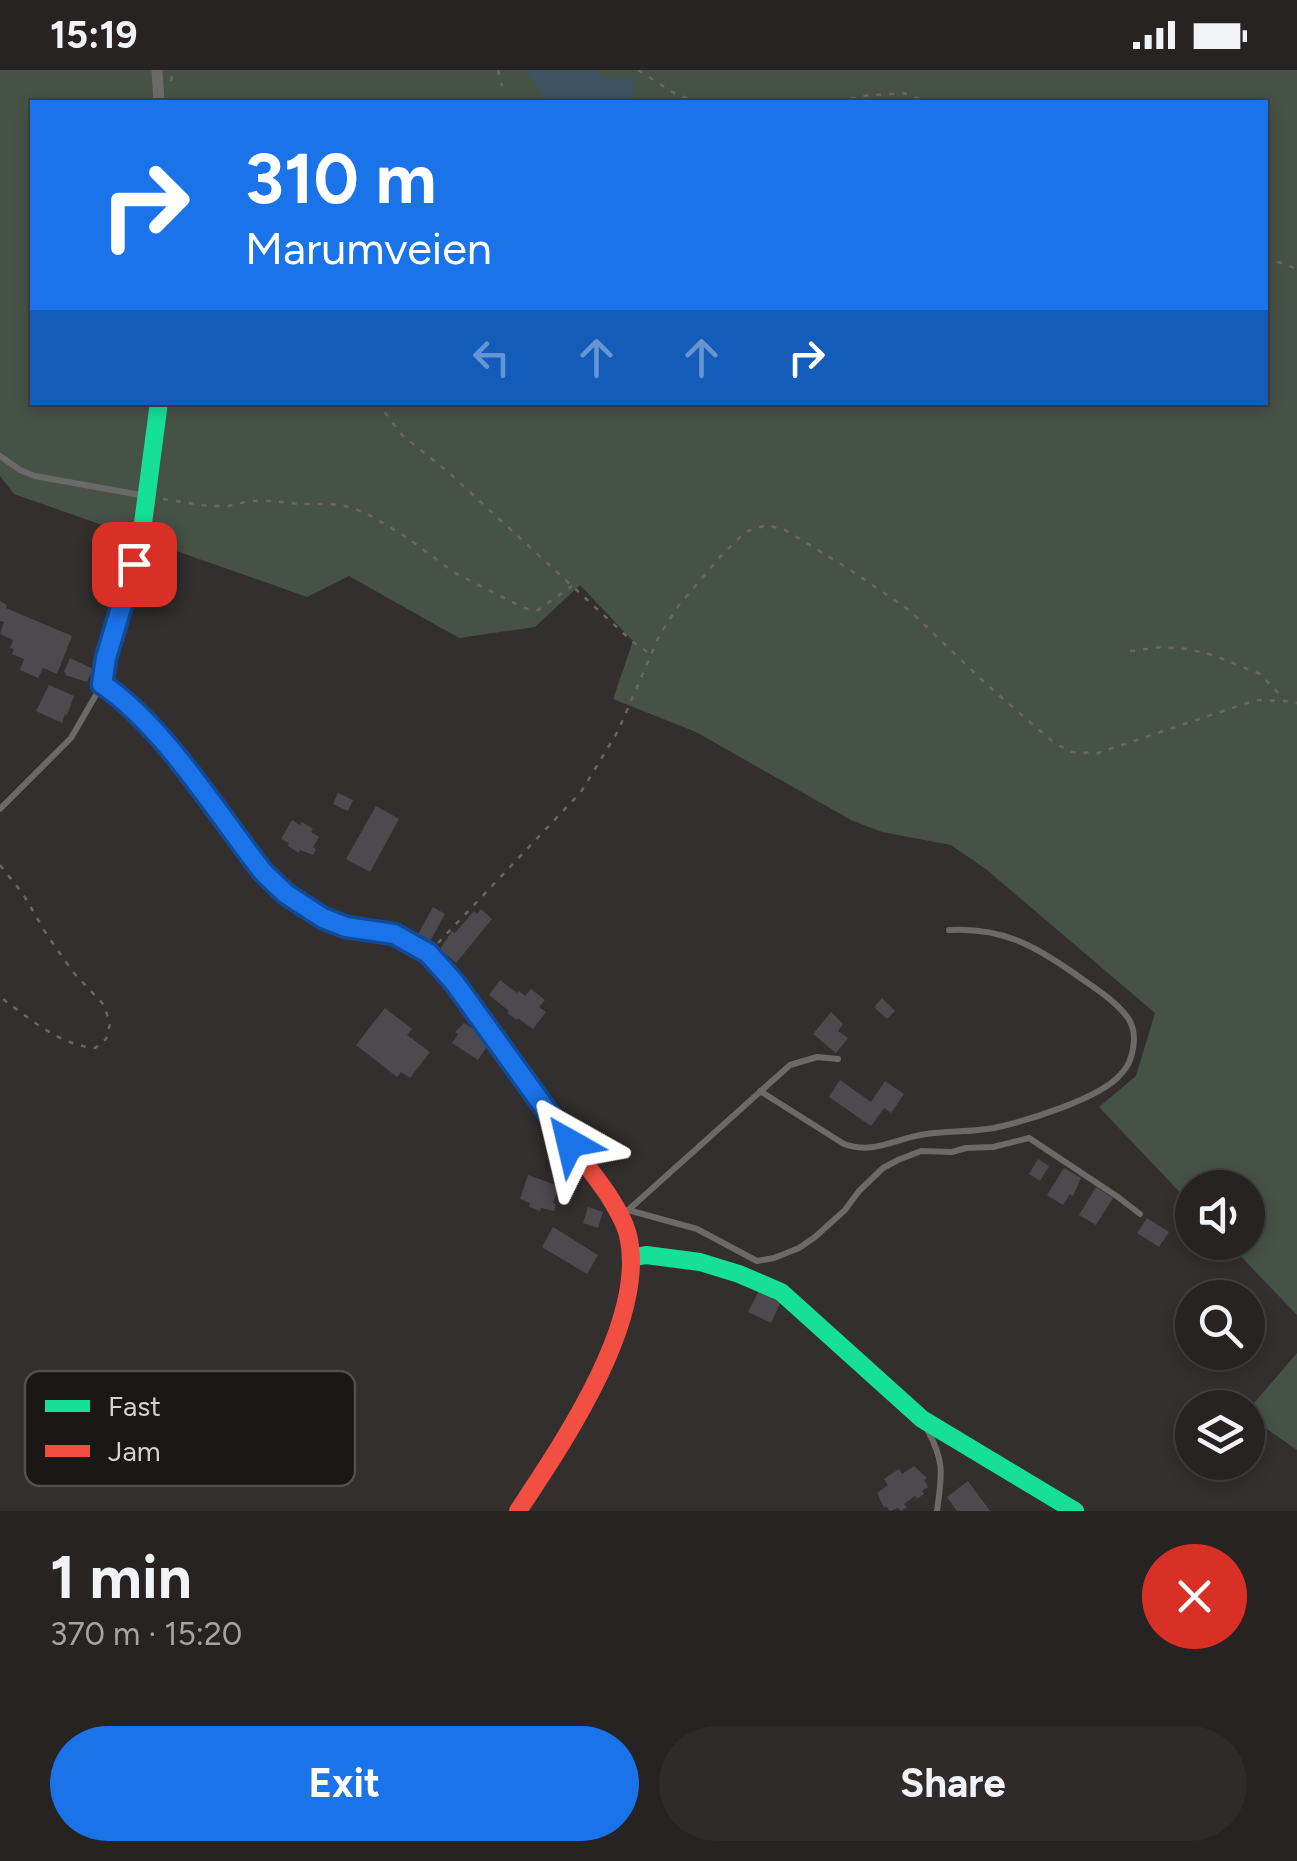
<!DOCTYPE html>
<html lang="en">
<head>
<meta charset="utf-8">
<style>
	body { margin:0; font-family:Figtree,sans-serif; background:#2e2b2a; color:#f1f3f6; height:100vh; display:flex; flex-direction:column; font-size:38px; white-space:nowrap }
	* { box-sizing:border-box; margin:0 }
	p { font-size:32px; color:#a4a4a5 }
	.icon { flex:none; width:55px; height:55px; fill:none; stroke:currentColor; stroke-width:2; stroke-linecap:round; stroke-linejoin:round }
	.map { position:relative; height:1441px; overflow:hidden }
	.drawer { display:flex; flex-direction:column; background:#262322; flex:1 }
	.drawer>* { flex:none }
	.top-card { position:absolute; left:30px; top:30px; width:1238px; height:305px; border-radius:0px; box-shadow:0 5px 15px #0003,0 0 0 2px #424040; background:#1a73e8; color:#fff; overflow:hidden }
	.fabs { position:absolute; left:1175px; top:1100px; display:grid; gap:20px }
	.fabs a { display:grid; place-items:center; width:90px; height:90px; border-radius:50%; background:#262322; box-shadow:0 5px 15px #0003,0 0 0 2px #424040; font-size:50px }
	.pin { position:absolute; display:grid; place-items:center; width:85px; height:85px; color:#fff; margin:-42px; border-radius:20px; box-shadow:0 5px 15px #0006 }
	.me { position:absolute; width:110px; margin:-55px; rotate:323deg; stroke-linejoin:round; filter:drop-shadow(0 0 8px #0008) }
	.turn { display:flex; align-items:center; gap:35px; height:210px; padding:0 50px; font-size:45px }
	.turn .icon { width:130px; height:130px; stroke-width:2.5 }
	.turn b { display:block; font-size:70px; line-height:85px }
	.lanes { display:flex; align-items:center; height:95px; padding:0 50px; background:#0003; justify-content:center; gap:50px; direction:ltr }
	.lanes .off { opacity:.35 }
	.round { display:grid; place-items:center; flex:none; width:105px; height:105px; border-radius:52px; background:#2e2b2a }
	.head { display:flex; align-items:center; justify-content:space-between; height:170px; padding:0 50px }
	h1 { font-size:60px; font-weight:700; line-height:75px }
	.action { display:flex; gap:20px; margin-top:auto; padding:20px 50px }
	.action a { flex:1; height:115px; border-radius:60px; background:#1a73e8; color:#fff; font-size:40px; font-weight:700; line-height:115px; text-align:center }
	.action a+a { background:#2e2b2a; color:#f1f3f6 }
	.status { display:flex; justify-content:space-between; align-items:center; height:70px; padding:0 50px; background:#262322; direction:ltr }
	.status svg { height:28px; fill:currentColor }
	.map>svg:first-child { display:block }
	.green { fill:#475247; fill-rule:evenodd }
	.water { fill:#3e5262 }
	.building { fill:#4c4a4e }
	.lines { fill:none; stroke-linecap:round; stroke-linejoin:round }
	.path { stroke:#686666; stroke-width:2.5; stroke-dasharray:5 8; stroke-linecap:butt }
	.lane { stroke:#6b6a69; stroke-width:6 }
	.street { stroke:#6b6a69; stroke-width:11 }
	.fast { stroke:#16e098; stroke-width:18 }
	.jam { stroke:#f24e42; stroke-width:18 }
	.route-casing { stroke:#114b97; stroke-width:25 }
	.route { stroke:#1a73e8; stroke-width:18 }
	.key { fill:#1a1716; stroke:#524f4e; stroke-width:2.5 }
	.key-label { font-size:28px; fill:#d5d1d0 }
</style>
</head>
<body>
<div class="status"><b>15:19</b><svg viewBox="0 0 49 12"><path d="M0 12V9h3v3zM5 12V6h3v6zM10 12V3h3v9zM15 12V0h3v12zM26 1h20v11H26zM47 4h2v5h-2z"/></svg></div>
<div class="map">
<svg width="1297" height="1441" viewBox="0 0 1297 1441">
	<rect width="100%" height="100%" fill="#322f2e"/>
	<!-- green -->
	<g class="green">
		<path d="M0,0H1297V1245L1228,1173L1248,1172V1118H1192V1135L1099,1037L1136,1006L1155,943L987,800L951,775L882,762L851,750L696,662L613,629L633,571L580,515L535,557L459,568L349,506L307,527L14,424L0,406ZM32,32H1265V332H32Z"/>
		<path d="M1297,1283V1380L1248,1346V1340Z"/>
	</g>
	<!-- water -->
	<path class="water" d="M529,0H593L608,9L629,7L635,12L627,32H547L531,8Z"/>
	<!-- building -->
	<g class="building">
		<path d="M0,531L7,535L6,538L72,566L57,604L43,598L38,608L20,600L24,589L12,584L14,579L10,578L13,570L0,564L4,552L0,551Z"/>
		<path d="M70,588L93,599L87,612L65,605L66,603L64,602Z"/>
		<path d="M49,615L74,626L67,645L65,644L62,653L36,641Z"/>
		<path d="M338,723L353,730L348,741L333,734Z"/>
		<path d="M376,736L399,749L370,802L346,789Z"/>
		<path d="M292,750L300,755L302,752L313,759L311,762L319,767L313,777L316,779L313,785L300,780L299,783L288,776L289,773L281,769Z"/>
		<path d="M433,837L445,844L429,873L417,866Z"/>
		<path d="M481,839L492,849L456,893L440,879L452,861L455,863L474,841L477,844Z"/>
		<path d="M500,910L517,923L519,921L525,926L531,919L545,930L539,937L546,942L533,959L518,948L517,950L507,943L509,941L489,925Z"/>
		<path d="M882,928L895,941L887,949L874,937Z"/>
		<path d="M385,938L412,959L407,965L430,982L410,1008L401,1002L397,1007L356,975Z"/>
		<path d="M831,942L843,954L838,961L848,968L836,983L813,964Z"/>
		<path d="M464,953L491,970L478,990L452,973L458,964L455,962Z"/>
		<path d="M840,1010L871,1032L885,1011L904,1024L891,1043L884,1038L871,1056L829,1027Z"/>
		<path d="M1038,1089L1049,1096L1040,1111L1029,1104Z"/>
		<path d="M1064,1098L1081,1108L1073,1126L1070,1124L1063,1135L1047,1125Z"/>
		<path d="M528,1105L559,1116L553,1133L556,1134L554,1141L541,1138L540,1141L529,1137L530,1133L520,1129Z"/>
		<path d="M1096,1117L1113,1128L1096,1155L1079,1145Z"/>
		<path d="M588,1137L603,1142L598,1158L583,1153Z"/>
		<path d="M1147,1148L1169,1162L1159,1177L1137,1163Z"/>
		<path d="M553,1157L598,1185L587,1204L542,1177Z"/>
		<path d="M760,1219L782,1229L771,1253L748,1242Z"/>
		<path d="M914,1396L927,1408L924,1410L928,1417L922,1421L924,1424L917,1429L915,1426L904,1434L907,1437L901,1441L898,1438L890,1441L886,1436L884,1438L877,1423L888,1415L884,1409L899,1399L902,1404Z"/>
		<path d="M968,1411L990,1441H957L947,1427Z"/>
	</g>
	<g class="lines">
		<!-- path -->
		<g class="path">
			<path d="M498,0L502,16"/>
			<path d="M638,0L674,23L696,32"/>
			<path d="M171,11L173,0"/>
			<path d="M838,32L862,26L903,23L928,32"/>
			<path d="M1265,187L1297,199"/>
			<path d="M377,332L402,365L447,401L633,572L649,583"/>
			<path d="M163,429L209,436H228L250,431H272L300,434H331L351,437L373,447L406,467L455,503L524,538L538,540L572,516"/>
			<path d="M1130,581L1163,577L1187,579L1213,585L1260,604L1284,629"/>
			<path d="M0,795L23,824L47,865L73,902L104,935L110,954L106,969L95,978C59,975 29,948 0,927"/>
			<path d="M438,873L581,722L618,661L660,564L679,535L720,487L745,462L767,455L785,460L846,497L909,540L984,612L1054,673L1072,682L1098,683L1256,630L1285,631L1297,633"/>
		</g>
		<!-- lane -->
		<g class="lane">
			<path d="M0,386L20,400L35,406L146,426"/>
			<path d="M0,739L71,668L100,618"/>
			<path d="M760,1021L844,1074C874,1085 896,1068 926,1064C948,1061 972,1062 994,1058C1026,1051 1099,1029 1120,1005C1130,995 1133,984 1134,970C1134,962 1133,955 1128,948C1115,930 1093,917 1075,904C1034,875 1001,857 949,860"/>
			<path d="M628,1140L697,1159L757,1191L774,1188L799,1178L815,1167L845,1140L859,1121L883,1098L898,1090L921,1081L952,1082L966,1078L993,1077L1029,1068L1118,1127L1140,1144"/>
			<path d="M626,1142L790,995L817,987L838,989"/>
			<path d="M927,1359C945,1392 942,1404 937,1441"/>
		</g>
		<!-- street -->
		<path class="street" d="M157,0L159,32"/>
		<!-- fast -->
		<g class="fast">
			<path d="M159,332L142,461L102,614L123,629L146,651L263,802C283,821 306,843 332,852C373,866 397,856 433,889"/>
			<path d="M631,1188L646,1185L700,1192L739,1204L781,1222L922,1349L1075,1441"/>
		</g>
		<!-- jam -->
		<path class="jam" d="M433,889L454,913L607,1123C615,1136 624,1149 628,1165C648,1249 563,1373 518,1441"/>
	</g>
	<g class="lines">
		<!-- route casing -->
		<g class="route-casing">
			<path id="route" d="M134,494L106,588L102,614C164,656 216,742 263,802L286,824L323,848L346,857L394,864L428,883L454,912L570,1073"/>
		</g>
		<!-- route -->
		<use href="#route" class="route"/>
	</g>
	<!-- legend -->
	<rect x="25" y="1301" width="330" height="115" rx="15" class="key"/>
	<rect x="45" y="1330" width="45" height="12" fill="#16e098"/>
	<rect x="45" y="1375" width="45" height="12" fill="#f24e42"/>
	<g class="key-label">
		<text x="108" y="1346">Fast</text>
		<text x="108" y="1391">Jam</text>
	</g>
</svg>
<div class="fabs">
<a><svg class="icon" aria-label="sound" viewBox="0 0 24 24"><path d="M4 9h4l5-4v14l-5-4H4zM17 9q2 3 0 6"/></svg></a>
<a><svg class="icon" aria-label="search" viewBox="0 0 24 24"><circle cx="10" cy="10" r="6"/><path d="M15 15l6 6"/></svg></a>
<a><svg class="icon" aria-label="layers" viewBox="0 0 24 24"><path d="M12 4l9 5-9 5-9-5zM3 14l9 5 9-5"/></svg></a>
</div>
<div class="pin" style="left:134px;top:494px;background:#d93025"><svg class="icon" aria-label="arrive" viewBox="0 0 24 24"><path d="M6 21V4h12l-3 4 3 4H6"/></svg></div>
<svg class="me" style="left:570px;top:1073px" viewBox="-20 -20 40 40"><path d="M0-17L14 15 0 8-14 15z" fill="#1a73e8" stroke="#fff" stroke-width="4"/></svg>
<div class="top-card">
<div class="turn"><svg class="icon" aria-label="right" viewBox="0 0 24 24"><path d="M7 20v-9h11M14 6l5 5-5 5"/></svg><div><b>310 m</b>Marumveien</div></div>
<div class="lanes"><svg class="icon off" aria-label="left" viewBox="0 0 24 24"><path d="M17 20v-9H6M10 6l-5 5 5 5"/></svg><svg class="icon off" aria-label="ahead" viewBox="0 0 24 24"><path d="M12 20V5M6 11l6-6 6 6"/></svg><svg class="icon off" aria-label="ahead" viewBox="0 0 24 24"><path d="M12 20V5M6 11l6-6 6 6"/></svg><svg class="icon" aria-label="right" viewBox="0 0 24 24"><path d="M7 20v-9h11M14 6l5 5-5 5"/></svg></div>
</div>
</div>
<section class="drawer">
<div class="head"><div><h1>1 min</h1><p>370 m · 15:20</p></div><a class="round" style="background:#d93025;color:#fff"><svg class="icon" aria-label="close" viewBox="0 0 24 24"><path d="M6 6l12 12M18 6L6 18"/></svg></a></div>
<div class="action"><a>Exit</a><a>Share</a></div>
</section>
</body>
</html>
